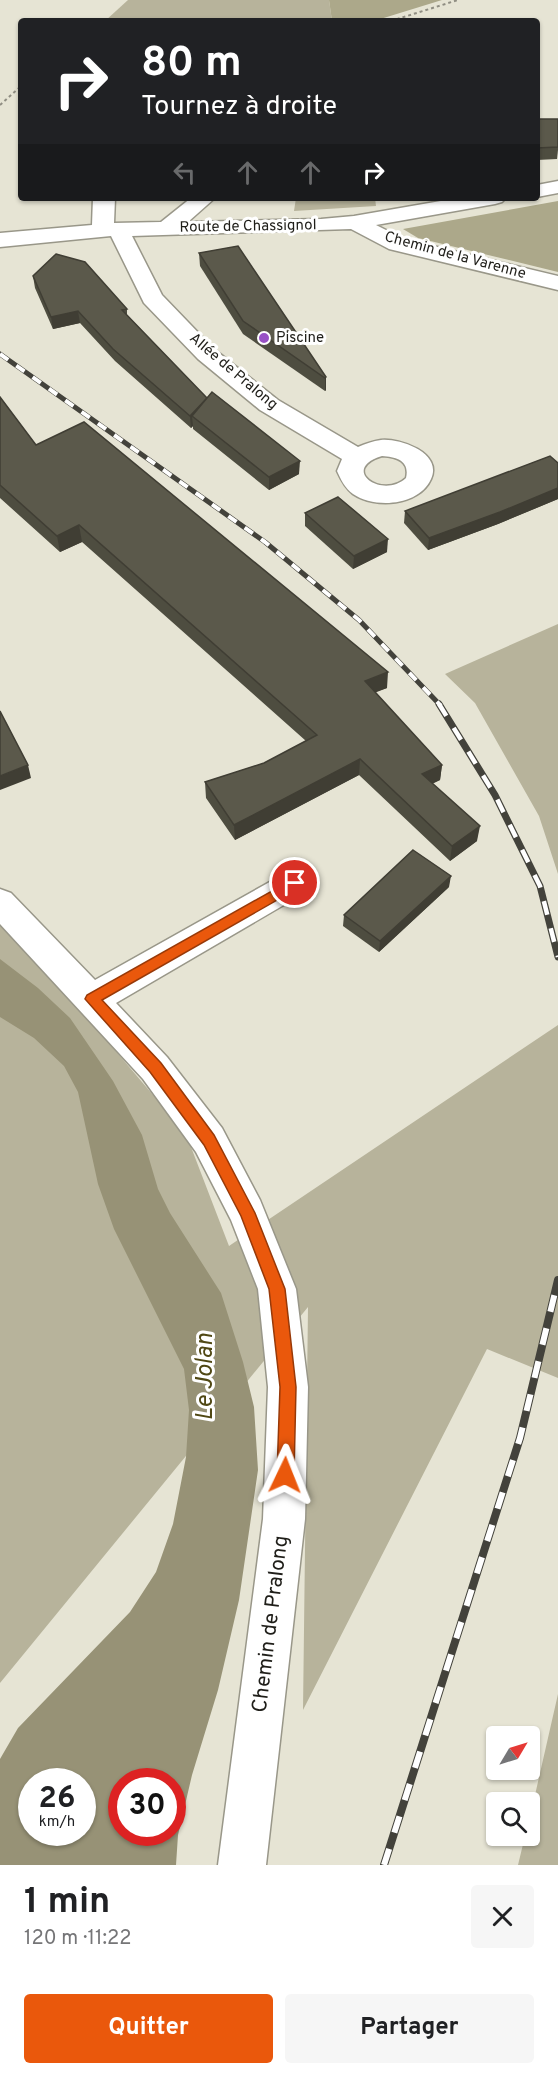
<!DOCTYPE html>
<html lang="fr">
<head>
<meta charset="utf-8">
<style>
	body { margin:0; font-family:Overpass,sans-serif; background:#f6f6f6; color:#202124; height:100vh; display:flex; flex-direction:column; font-size:22px; white-space:nowrap }
	* { box-sizing:border-box; margin:0 }
	p { font-size:20px; color:#757577 }
	.icon { flex:none; width:33px; height:33px; fill:none; stroke:currentColor; stroke-width:2; stroke-linecap:round; stroke-linejoin:round }
	.map { position:relative; height:1865px; overflow:hidden }
	.panel { display:flex; flex-direction:column; background:#fff; flex:1 }
	.panel>* { flex:none }
	.banner { position:absolute; left:18px; top:18px; width:522px; height:183px; border-radius:6px; box-shadow:0 2px 4px #0004; background:#202124; color:#fff; overflow:hidden }
	.needle { width:39px; rotate:52deg }
	.tools { position:absolute; left:486px; top:1726px; display:grid; gap:12px }
	.tools a { display:grid; place-items:center; width:54px; height:54px; border-radius:6px; background:#fff; box-shadow:0 2px 4px #0004; font-size:30px }
	.speed { position:absolute; left:18px; top:1768px; display:flex; gap:12px; font-size:30px; font-weight:700; text-align:center }
	.speed>* { display:grid; place-content:center; width:78px; height:78px; border-radius:50%; background:#fff; box-shadow:0 2px 4px #0004; line-height:1 }
	.speed small { font-size:15px; font-weight:400 }
	.speed .limit { border:9px solid #d22; background:#fff; color:#111 }
	.pin { position:absolute; display:grid; place-items:center; width:51px; height:51px; color:#fff; margin:-26px; border:3px solid #fff; border-radius:50%; box-shadow:0 2px 6px #0007 }
	.me { position:absolute; width:66px; margin:-33px; rotate:2deg; stroke-linejoin:round; filter:drop-shadow(0 0 4px #0008) }
	.turn { display:flex; align-items:center; gap:21px; height:126px; padding:0 24px; font-size:27px }
	.turn .icon { width:78px; height:78px; stroke-width:2.5 }
	.turn b { display:block; font-size:42px; line-height:51px }
	.lanes { display:flex; align-items:center; height:57px; padding:0 24px; background:#0003; justify-content:center; gap:30px; direction:ltr }
	.lanes .off { opacity:.35 }
	.round { display:grid; place-items:center; flex:none; width:63px; height:63px; border-radius:6px; background:#f6f6f6 }
	.summary { display:flex; align-items:center; justify-content:space-between; height:102px; padding:0 24px }
	h1 { font-size:36px; font-weight:700; line-height:45px }
	.action { display:flex; gap:12px; margin-top:auto; padding:12px 24px }
	.action a { flex:1; height:69px; border-radius:6px; background:#ea580c; color:#fff; font-size:24px; font-weight:700; line-height:69px; text-align:center }
	.action a+a { background:#f6f6f6; color:#202124 }
	.map>svg:first-child { display:block }
	.green { fill:#b7b39b }
	.forest { fill:#aca88a }
	.water { fill:#979276; fill-rule:evenodd }
	.lines { fill:none; stroke-linecap:round; stroke-linejoin:round }
	.minor-casing { stroke:#999789; stroke-width:3 }
	.path { stroke:#8f8d82; stroke-width:2; stroke-dasharray:3 3; stroke-linecap:butt }
	.minor { fill:#fff; fill-rule:evenodd }
	.rail-far2-casing { stroke:#43423b; stroke-width:5 }
	.rail-far1-casing { stroke:#43423b; stroke-width:7 }
	.rail-casing { stroke:#43423b; stroke-width:8 }
	.rail-far2 { stroke:#fff; stroke-width:4; stroke-dasharray:10; stroke-linecap:butt }
	.rail-far1 { stroke:#fff; stroke-width:4.5; stroke-dasharray:14; stroke-linecap:butt }
	.rail { stroke:#fff; stroke-width:6; stroke-dasharray:17; stroke-linecap:butt }
	.wall { fill:#4e4d40 }
	.shaded-wall { fill:#403e34 }
	.building { fill:#5b594b; stroke:#403e34; stroke-width:1.5 }
	.route { fill:#ea580c; stroke:#983908; stroke-width:1.5 }
	.poi-dot { fill:#9851c5; stroke:#fff; stroke-width:2 }
	.labels { text-anchor:middle; dominant-baseline:central; stroke-width:6; stroke-linejoin:round; paint-order:stroke }
	.far-street-label { font-size:15px; fill:#1f1e19; stroke:#fff }
	.far-poi-label { font-size:15px; fill:#1f1e19; stroke:#fff; text-anchor:start }
	.near-street-label { font-size:21px; fill:#1f1e19; stroke:#fff }
	.near-water-label { font-size:24px; font-style:italic; fill:#504814; stroke:#fff }
</style>
</head>
<body>
<div class="map">
<svg width="558" height="1865" viewBox="0 0 558 1865">
	<rect width="100%" height="100%" fill="#e6e4d4"/>
	<!-- green -->
	<g class="green">
		<path d="M128,0H329L332,21H105Z"/>
		<path d="M296,198H375L376,206L294,211Z"/>
		<path d="M558,624V874L539,816L475,703L445,674Z"/>
		<path d="M0,922L37,958L186,1134L229,1246L558,1025V1378L487,1349L303,1710L308,1307L0,1683Z"/>
		<path d="M558,1694V1865H518L525,1836H530V1817Z"/>
	</g>
	<!-- forest -->
	<g class="forest">
		<path d="M329,0H442L374,21H332Z"/>
		<path d="M558,201V272L418,238L403,229Z"/>
	</g>
	<!-- water -->
	<path class="water" d="M0,959L38,988L70,1018L113,1081L142,1135L158,1189L170,1213L221,1293L243,1362L254,1407L258,1470L239,1600L218,1690L192,1775L178,1835L176,1865H0V1759L18,1728L130,1612L156,1572L173,1524L186,1457L189,1410L184,1369L114,1229L98,1184L78,1092L64,1066L34,1038L0,1017ZM32,1782H82V1833H32ZM122,1782H172V1833H122Z"/>
	<g class="lines">
		<!-- minor casing -->
		<g class="minor-casing">
			<g id="minor">
				<path d="M558,181V193L537,197V185Z"/>
				<path d="M93,198H115L114,223L161,222L191,198H215L188,222L321,219L354,216L458,198H506L502,202L495,204L376,225L404,239L558,276V290L389,249L351,229L132,236L162,295L214,349L278,400L358,447C365,444 373,441 381,440C400,438 443,453 431,479C419,506 375,509 353,494C345,488 341,480 337,471L342,459L260,410L198,359L144,303L111,236L0,247V233L92,225ZM382,456C397,457 410,461 406,478C382,500 339,469 382,456Z"/>
				<path d="M295,870L306,874L311,883L306,892L116,1003L167,1057L222,1128L260,1200L296,1289L308,1387L305,1519L266,1865H218L263,1519L268,1387L258,1289L231,1220L196,1152L143,1079L0,924V889L11,893L95,980L284,874Z"/>
			</g>
		</g>
		<!-- path -->
		<g class="path">
			<path d="M391,21L458,0"/>
			<path d="M0,105L21,86"/>
		</g>
		<!-- minor -->
		<use href="#minor" class="minor"/>
		<!-- rail-far2 casing -->
		<g class="rail-far2-casing">
			<path id="rail-far2" d="M0,354L265,542L359,620L441,706"/>
		</g>
		<!-- rail-far1 casing -->
		<g class="rail-far1-casing">
			<path id="rail-far1" d="M439,704L495,795L540,886L558,957"/>
		</g>
		<!-- rail casing -->
		<g class="rail-casing">
			<path id="rail" d="M384,1865L520,1438L558,1280"/>
		</g>
		<!-- rail-far2 -->
		<use href="#rail-far2" class="rail-far2"/>
		<!-- rail-far1 -->
		<use href="#rail-far1" class="rail-far1"/>
		<!-- rail -->
		<use href="#rail" class="rail"/>
	</g>
	<!-- wall -->
	<g class="wall">
		<path d="M537,119H558V150L557,159L537,160Z"/>
		<path d="M199,253L326,377V390L325,391L243,334L200,266Z"/>
		<path d="M33,276L127,309V315L207,398L299,474L269,490L193,429V426L191,428L115,361L80,323L53,329L35,288Z"/>
		<path d="M0,397L36,445L387,688L375,692L442,765L440,780L432,784L477,841L450,861L359,775L235,840L206,798L205,782L264,763L306,741L82,542L60,552L0,498Z"/>
		<path d="M558,463V499L498,524L428,550L404,523L405,511Z"/>
		<path d="M305,513L387,552L353,569L305,526Z"/>
		<path d="M449,887L379,952L343,926L344,915Z"/>
	</g>
	<!-- shaded-wall -->
	<g class="shaded-wall">
		<path d="M78,311L80,323L53,329L51,317Z"/>
		<path d="M326,377V390L325,391V378Z"/>
		<path d="M207,398L192,416L193,426L191,428L190,416Z"/>
		<path d="M300,461L299,474L269,490V477Z"/>
		<path d="M558,488V499L498,524L428,550L429,538Z"/>
		<path d="M79,525L82,542L60,552L57,536Z"/>
		<path d="M388,539L387,552L353,569L354,556Z"/>
		<path d="M388,672L387,688L364,697L365,681Z"/>
		<path d="M360,759L359,775L235,840L234,825Z"/>
		<path d="M28,765L31,778L0,790V776Z"/>
		<path d="M442,765L440,780L420,789L422,774Z"/>
		<path d="M480,826L477,841L450,861L452,846Z"/>
		<path d="M451,876L449,887L379,952L380,941Z"/>
	</g>
	<!-- building -->
	<g class="building">
		<path d="M537,119H558V147L537,148Z"/>
		<path d="M238,246L326,377L325,378L243,321L199,253Z"/>
		<path d="M56,254L85,262L127,309L122,310L207,398L190,416L113,349L78,311L51,317L33,276Z"/>
		<path d="M212,392L300,461L269,477L192,416Z"/>
		<path d="M0,397L36,445L84,422L388,672L365,681L442,765L422,774L480,826L452,846L360,759L234,825L205,782L264,763L317,735L79,525L57,536L0,485Z"/>
		<path d="M550,456L558,463V488L500,512L429,538L405,511Z"/>
		<path d="M338,497L388,539L354,556L305,513Z"/>
		<path d="M0,711L28,765L0,776Z"/>
		<path d="M413,850L451,876L380,941L344,915Z"/>
	</g>
	<!-- route -->
	<path class="route" d="M295,878L300,880L302,883L300,887L102,1000L161,1063L214,1135L255,1213L285,1289L296,1387L294,1475L292,1481L285,1483L279,1481L277,1475L280,1387L269,1289L241,1216L204,1145L150,1072L85,999L87,995Z"/>
	<!-- markers -->
	<circle class="poi-dot" cx="264" cy="338" r="6"/>
	<g class="labels">
		<!-- far-street labels -->
		<g class="far-street-label">
			<text transform="translate(248 227) rotate(-1)">Route de Chassignol</text>
			<text transform="translate(455 256) rotate(15)">Chemin de la Varenne</text>
			<text transform="translate(233 372) rotate(40)">Allée de Pralong</text>
		</g>
		<!-- far-poi labels -->
		<g class="far-poi-label">
			<text x="276" y="338">Piscine</text>
		</g>
		<!-- near-street labels -->
		<g class="near-street-label">
			<text transform="translate(271 1624) rotate(-83)">Chemin de Pralong</text>
		</g>
		<!-- near-water labels -->
		<g class="near-water-label">
			<text transform="translate(206 1377) rotate(-90)">Le Jolan</text>
		</g>
	</g>
</svg>
<div class="tools">
<a><svg class="needle" viewBox="-14 -14 28 28"><path d="M0-13l5 13h-10z" fill="#e53935"/><path d="M0 13l5-13h-10z" fill="#757577"/></svg></a>
<a><svg class="icon" aria-label="search" viewBox="0 0 24 24"><circle cx="10" cy="10" r="6"/><path d="M15 15l6 6"/></svg></a>
</div>
<div class="speed"><div>26<small>km/h</small></div><div class="limit">30</div></div>
<div class="pin" style="left:295px;top:883px;background:#d93025"><svg class="icon" aria-label="arrive" viewBox="0 0 24 24"><path d="M6 21V4h12l-3 4 3 4H6"/></svg></div>
<svg class="me" style="left:285px;top:1475px" viewBox="-20 -20 40 40"><path d="M0-17L14 15 0 8-14 15z" fill="#ea580c" stroke="#fff" stroke-width="4"/></svg>
<div class="banner">
<div class="turn"><svg class="icon" aria-label="right" viewBox="0 0 24 24"><path d="M7 20v-9h11M14 6l5 5-5 5"/></svg><div><b>80 m</b>Tournez à droite</div></div>
<div class="lanes"><svg class="icon off" aria-label="left" viewBox="0 0 24 24"><path d="M17 20v-9H6M10 6l-5 5 5 5"/></svg><svg class="icon off" aria-label="ahead" viewBox="0 0 24 24"><path d="M12 20V5M6 11l6-6 6 6"/></svg><svg class="icon off" aria-label="ahead" viewBox="0 0 24 24"><path d="M12 20V5M6 11l6-6 6 6"/></svg><svg class="icon" aria-label="right" viewBox="0 0 24 24"><path d="M7 20v-9h11M14 6l5 5-5 5"/></svg></div>
</div>
</div>
<section class="panel">
<div class="summary"><div><h1>1 min</h1><p>120 m · 11:22</p></div><a class="round"><svg class="icon" aria-label="close" viewBox="0 0 24 24"><path d="M6 6l12 12M18 6L6 18"/></svg></a></div>
<div class="action"><a>Quitter</a><a>Partager</a></div>
</section>
</body>
</html>
